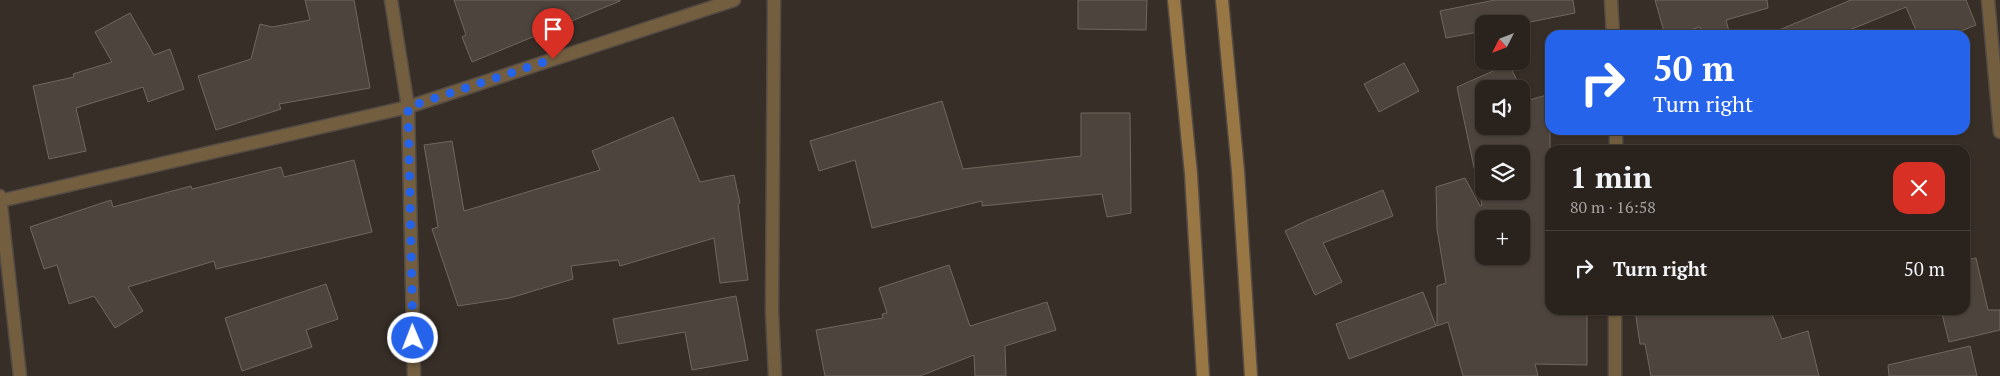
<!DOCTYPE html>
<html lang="en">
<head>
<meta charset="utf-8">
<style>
	body { margin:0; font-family:"PT Serif",serif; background:#352f2a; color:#f1f3f6; height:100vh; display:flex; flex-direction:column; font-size:19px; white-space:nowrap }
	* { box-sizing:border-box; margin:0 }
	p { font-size:16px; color:#a5a4a4 }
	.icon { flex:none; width:28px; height:28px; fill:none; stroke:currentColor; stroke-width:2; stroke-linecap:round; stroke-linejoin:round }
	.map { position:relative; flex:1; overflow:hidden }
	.panel { position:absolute; left:1545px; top:145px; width:425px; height:170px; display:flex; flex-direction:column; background:#29221d; border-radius:15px; box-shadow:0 1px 4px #0004,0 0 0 1px #453f3b }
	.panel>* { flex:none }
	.banner { position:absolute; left:1545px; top:30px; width:425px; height:105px; border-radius:15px; box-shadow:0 1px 4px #0004,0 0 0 1px #453f3b; background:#2563eb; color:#fff; overflow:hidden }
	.needle { width:32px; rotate:228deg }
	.buttons { position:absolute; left:1475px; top:15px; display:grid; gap:10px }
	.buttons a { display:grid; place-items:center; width:55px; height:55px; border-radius:10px; background:#29221d; box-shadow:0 1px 4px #0004,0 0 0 1px #453f3b; font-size:25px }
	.pin { position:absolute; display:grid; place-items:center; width:42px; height:42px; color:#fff; margin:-51px -21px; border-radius:50% 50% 50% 0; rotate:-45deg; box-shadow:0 0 5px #0007 }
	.pin .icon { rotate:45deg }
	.me { position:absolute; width:55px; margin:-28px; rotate:359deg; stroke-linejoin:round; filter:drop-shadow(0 0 4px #0008) }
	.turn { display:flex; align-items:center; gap:18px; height:105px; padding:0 25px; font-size:22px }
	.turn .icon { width:65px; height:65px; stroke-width:2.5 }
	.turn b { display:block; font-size:35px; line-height:42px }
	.round { display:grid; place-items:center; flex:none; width:52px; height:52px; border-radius:15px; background:#352f2a }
	.headline { display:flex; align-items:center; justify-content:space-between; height:85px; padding:0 25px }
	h1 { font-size:30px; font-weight:700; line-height:38px }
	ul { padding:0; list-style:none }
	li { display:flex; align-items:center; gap:15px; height:75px; padding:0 25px; border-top:1px solid #453f3b }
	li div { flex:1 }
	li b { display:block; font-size:19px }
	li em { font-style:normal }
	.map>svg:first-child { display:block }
	.building { fill:#4d453d; stroke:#70675e; fill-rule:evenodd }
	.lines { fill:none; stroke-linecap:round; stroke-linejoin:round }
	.street-casing { stroke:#534b44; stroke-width:15 }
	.secondary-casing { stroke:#534b44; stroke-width:15 }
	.street { stroke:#735e3f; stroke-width:12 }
	.secondary { stroke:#987744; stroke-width:12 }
	.route { stroke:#2563eb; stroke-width:9; stroke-dasharray:0 16.2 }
</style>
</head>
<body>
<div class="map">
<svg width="2000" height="376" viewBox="0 0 2000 376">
	<rect width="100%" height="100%" fill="#372e27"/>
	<!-- building -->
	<g class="building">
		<path d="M305,0H354L370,88L279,104L281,109L216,130L198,76L251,59L260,24L272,27L310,20Z"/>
		<path d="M454,0H620V1L472,62L462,37L466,35Z"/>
		<path d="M1078,0H1147L1146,30L1078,29Z"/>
		<path d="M1495,0H1573L1575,13L1520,24H1484V31L1446,38L1440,11Z"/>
		<path d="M1655,0H1767L1768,8L1726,20L1730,35H1702L1700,27L1672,35H1665Z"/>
		<path d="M1851,0H1966L1976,25L1951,35H1918L1906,7L1837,35H1767Z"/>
		<path d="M130,13L154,55L170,49L184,89L148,102L143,87L76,108L86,151L49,159L33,86L74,77L73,74L112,62L95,32Z"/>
		<path d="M1404,63L1419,91L1379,112L1364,84Z"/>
		<path d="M1509,64L1521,89H1484V126H1521V90L1526,101L1550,94V310H1587V365L1535,364L1538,376H1463L1448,322L1437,326V286L1446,283L1437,229L1436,187L1465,178L1480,206L1482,205L1457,87ZM1484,154H1521V191H1484ZM1484,219H1521V256H1484Z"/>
		<path d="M942,101L963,169L1081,156V113H1130L1131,213L1107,217L1102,194L982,206V201L872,228L855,160L819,171L810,141Z"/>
		<path d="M673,117L700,182L734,175L740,203L738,204L748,280L720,283L714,238L620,266L618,260L571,266L573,279L510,298L458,306L432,229L438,227L424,145L452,141L464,211L600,170L592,151Z"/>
		<path d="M354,160L372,232L216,269L214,261L128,287L143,311L115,328L94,296L69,304L57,265L44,269L30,227L111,200L113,207L191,186L192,189L281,167L284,177Z"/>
		<path d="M1383,190L1393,216L1323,243L1342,282L1315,295L1285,231L1308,220Z"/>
		<path d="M1976,258L1988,310H2000V330L1949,342L1941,310H1965V260Z"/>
		<path d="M949,265L970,326L1047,302L1056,330L1005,346L1006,376H975L974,355L920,376H825L816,330L883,318L882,314L887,313L879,288Z"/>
		<path d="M326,284L338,319L306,330L312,347L242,371L225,318Z"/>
		<path d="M1423,292L1436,326L1349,359L1336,324Z"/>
		<path d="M736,296L748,360L692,370L685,332L618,344L613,319Z"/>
		<path d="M1635,310H1770L1782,339L1808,331L1819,376H1651L1645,344H1640Z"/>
		<path d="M1970,346L1977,376H1889L1888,365Z"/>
	</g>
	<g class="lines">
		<!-- street casing -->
		<g class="street-casing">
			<g id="street">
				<path d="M391,0L408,107L414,376"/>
				<path d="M774,0L772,311L775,376"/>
				<path d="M1611,0L1613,35"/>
				<path d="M1988,0L2000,132"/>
				<path d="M1616,150V130"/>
				<path d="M0,196L20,376"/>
				<path d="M0,201L408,107L734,0"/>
				<path d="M1615,376V310"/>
			</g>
		</g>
		<!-- secondary casing -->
		<g class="secondary-casing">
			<g id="secondary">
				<path d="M1174,0L1191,174L1203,376"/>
				<path d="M1222,0L1238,171L1251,376"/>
			</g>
		</g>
		<!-- street -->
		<use href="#street" class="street"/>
		<!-- secondary -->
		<use href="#secondary" class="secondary"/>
	</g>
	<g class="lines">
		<!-- route -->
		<path class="route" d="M413,338L408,107L553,59"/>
	</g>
</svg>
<div class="buttons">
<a><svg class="needle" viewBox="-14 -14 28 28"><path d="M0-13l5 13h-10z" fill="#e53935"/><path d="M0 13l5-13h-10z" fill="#a5a4a4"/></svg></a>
<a><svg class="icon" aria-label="sound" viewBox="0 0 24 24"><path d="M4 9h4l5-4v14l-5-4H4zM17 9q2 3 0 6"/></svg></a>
<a><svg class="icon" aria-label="layers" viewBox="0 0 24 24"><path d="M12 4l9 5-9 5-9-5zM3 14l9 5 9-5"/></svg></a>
<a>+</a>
</div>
<div class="pin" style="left:553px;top:59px;background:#d93025"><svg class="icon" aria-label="arrive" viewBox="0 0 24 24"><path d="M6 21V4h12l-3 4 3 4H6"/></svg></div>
<svg class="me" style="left:413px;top:338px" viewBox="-20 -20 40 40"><circle r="17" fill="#2563eb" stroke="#fff" stroke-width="3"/><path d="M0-11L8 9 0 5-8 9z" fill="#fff"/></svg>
<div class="banner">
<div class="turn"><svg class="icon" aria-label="right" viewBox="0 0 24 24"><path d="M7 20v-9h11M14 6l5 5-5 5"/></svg><div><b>50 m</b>Turn right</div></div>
</div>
<section class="panel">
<div class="headline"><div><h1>1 min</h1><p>80 m · 16:58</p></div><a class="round" style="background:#d93025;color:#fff"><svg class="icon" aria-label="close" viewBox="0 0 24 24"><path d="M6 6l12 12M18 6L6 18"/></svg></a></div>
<ul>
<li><svg class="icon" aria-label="right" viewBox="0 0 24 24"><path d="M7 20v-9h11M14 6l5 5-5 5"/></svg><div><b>Turn right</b></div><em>50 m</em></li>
</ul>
</section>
</div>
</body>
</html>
